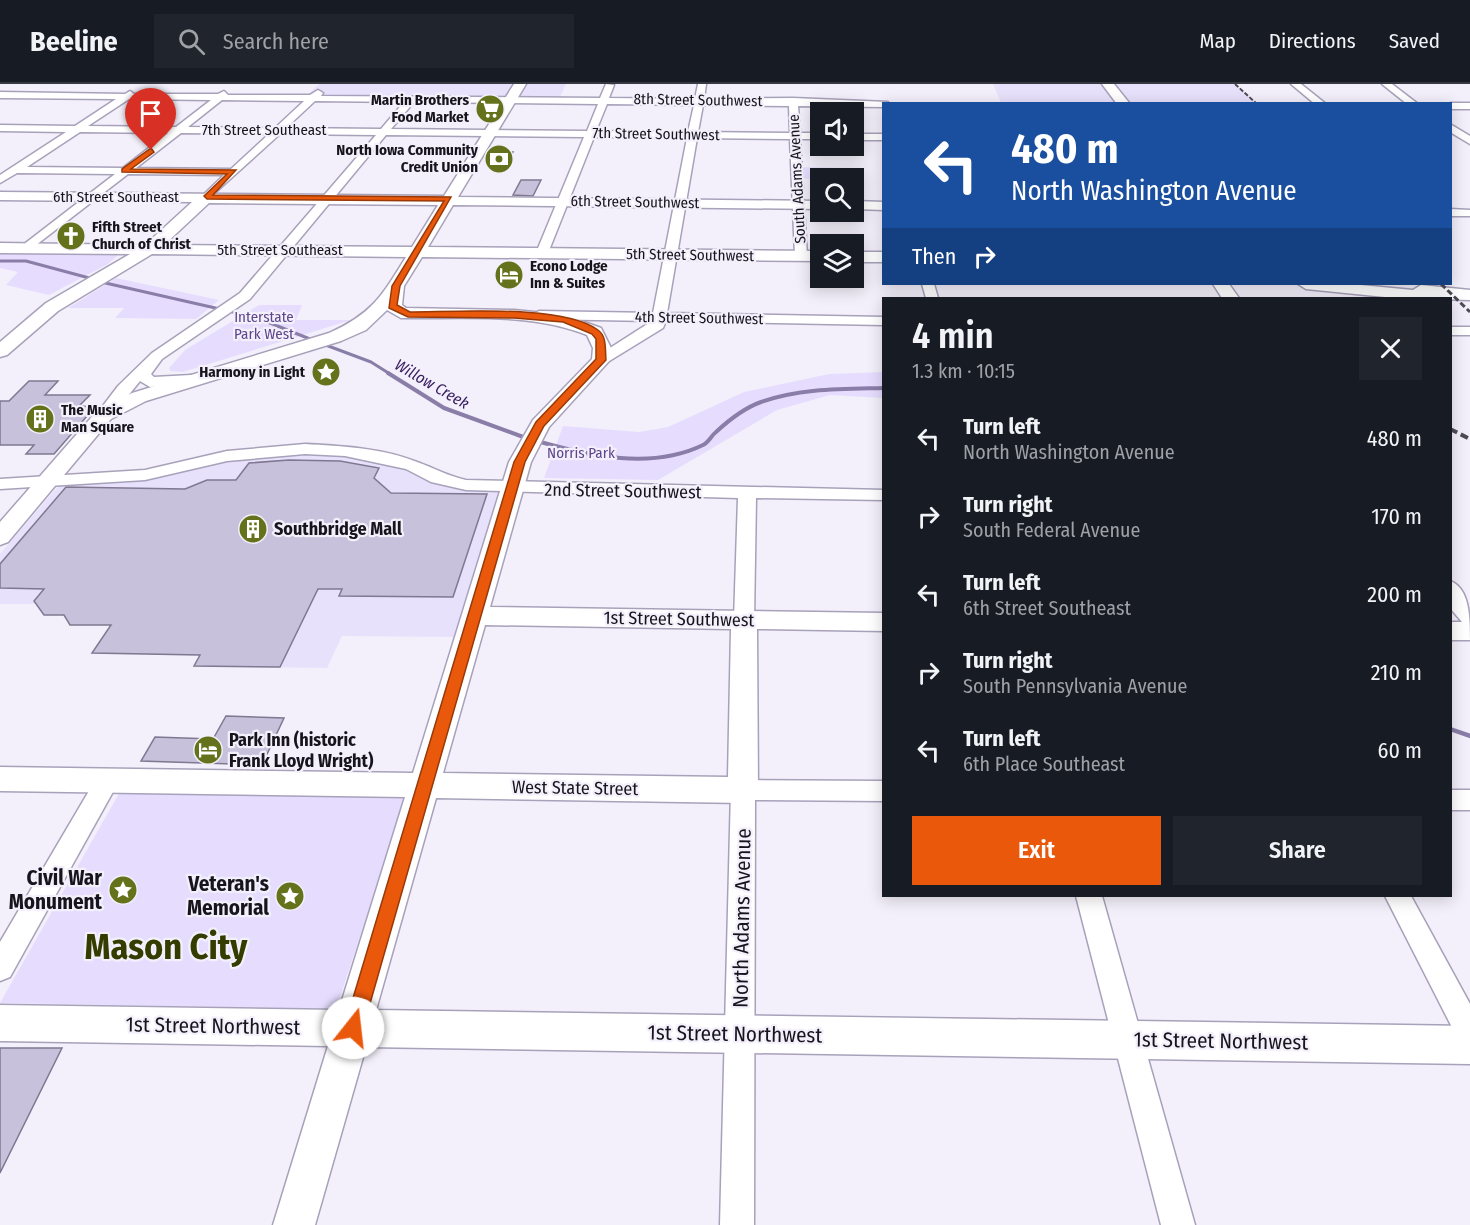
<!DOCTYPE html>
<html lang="en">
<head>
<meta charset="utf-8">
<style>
	body { margin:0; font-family:"Fira Sans Condensed",sans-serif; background:#20242c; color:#f1f3f6; height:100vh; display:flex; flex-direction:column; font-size:22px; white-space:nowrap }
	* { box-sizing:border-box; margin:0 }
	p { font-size:20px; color:#9ea1a6 }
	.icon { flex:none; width:33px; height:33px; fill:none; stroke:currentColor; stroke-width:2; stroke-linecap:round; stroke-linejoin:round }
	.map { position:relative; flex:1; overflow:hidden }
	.sheet { position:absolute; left:882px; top:213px; width:570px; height:600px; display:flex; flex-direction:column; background:#171b24; border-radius:0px; box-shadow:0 3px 15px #0003 }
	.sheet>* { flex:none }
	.top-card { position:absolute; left:882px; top:18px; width:570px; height:183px; border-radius:0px; box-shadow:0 3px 15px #0003; background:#1a4fa0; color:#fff; overflow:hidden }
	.fabs { position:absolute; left:810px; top:18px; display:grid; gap:12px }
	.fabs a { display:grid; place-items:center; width:54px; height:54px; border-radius:0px; background:#171b24; box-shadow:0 3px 15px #0003; font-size:30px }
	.pin { position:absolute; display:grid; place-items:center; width:51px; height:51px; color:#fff; margin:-62px -26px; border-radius:50% 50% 50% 0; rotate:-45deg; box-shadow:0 0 6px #0007 }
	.pin .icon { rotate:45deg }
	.me { position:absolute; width:66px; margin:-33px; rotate:16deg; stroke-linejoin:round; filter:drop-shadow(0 0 4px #0008) }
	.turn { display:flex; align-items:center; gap:21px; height:126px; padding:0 30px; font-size:27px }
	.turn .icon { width:78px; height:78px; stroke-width:2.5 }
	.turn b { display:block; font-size:42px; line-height:51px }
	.then { display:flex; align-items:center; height:57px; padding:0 30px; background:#0003; gap:12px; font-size:22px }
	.round { display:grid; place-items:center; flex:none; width:63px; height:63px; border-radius:0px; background:#20242c }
	.overview { display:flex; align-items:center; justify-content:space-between; height:102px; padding:0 30px }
	h1 { font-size:36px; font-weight:600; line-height:45px }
	.button { display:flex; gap:12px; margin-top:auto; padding:12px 30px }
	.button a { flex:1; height:69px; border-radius:0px; background:#ea580c; color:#fff; font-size:24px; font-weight:600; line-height:69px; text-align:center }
	.button a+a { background:#20242c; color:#f1f3f6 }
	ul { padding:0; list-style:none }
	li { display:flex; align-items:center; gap:18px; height:78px; padding:0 30px }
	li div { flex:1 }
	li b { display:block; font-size:22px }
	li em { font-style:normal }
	header { display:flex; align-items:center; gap:36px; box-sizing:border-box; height:84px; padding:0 30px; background:#171b24; border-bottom:2px solid #363941 }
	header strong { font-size:28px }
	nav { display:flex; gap:33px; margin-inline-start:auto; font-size:21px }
	.search { width:420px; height:54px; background:#20242c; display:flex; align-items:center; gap:15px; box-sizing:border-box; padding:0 21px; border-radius:0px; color:#9ea1a6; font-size:22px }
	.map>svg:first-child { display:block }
	.built { fill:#e8e1fc }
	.green { fill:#e6ddfe }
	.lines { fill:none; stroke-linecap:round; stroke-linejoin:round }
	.stream-far2 { stroke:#8a7ea8; stroke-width:3 }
	.stream-far1 { stroke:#8a7ea8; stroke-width:4 }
	.stream { stroke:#8a7ea8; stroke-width:4.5 }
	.building { fill:#c8c1db; stroke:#7f7890; stroke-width:1.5 }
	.minor-casing { stroke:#a8a1ba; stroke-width:3 }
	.major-casing { stroke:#a8a1ba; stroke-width:3 }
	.minor { fill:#fff; fill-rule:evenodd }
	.major { fill:#fff; fill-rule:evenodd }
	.rail-far2 { stroke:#4d4a53; stroke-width:2; stroke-dasharray:4.5 2; stroke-linecap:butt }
	.rail-far1 { stroke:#4d4a53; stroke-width:3; stroke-dasharray:6 3; stroke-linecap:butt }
	.rail { stroke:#4d4a53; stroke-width:4; stroke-dasharray:8 4; stroke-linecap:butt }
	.route { fill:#ea580c; stroke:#983908; stroke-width:1.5 }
	.labels { text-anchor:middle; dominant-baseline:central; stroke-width:4.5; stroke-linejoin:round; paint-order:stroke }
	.far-poi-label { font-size:15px; font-weight:bold; fill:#17141d; stroke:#f3f0fb; text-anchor:end }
	.far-street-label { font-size:15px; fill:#17141d; stroke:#f3f0fb }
	.far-park-label { font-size:15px; fill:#5e468b; stroke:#f3f0fb }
	.far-water-label { font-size:16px; font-style:italic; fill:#3a2062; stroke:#f3f0fb }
	.street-label { font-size:18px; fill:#17141d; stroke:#f3f0fb }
	.poi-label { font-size:18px; font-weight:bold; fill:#17141d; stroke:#f3f0fb; text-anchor:start }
	.near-poi-label { font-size:21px; font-weight:bold; fill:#17141d; stroke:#f3f0fb; text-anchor:end }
	.near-street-label { font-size:21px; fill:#17141d; stroke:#f3f0fb }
	.near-town-label { font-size:36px; font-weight:bold; fill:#343c00; stroke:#f3f0fb }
</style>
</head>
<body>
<header>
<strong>Beeline</strong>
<div class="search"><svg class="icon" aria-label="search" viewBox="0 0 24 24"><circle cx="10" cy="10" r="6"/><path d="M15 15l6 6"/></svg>Search here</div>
<nav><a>Map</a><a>Directions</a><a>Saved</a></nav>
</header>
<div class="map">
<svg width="1470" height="1141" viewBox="0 0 1470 1141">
	<rect width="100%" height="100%" fill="#f3f0fb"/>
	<!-- built -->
	<g class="built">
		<path d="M319,0H517L509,13L306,12Z"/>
		<path d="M523,0H566L560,13H516Z"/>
		<path d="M993,0H1100L1117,19H1001Z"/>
		<path d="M1111,0H1235L1257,19H1127Z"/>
		<path d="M305,365L384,375L437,394L500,404L454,553L342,552L327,584L194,582L200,571L92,569L111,541H70L64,531H44L38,520H0V470L61,399L108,395L184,380Z"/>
	</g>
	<!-- green -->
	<g class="green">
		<path d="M796,83L848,84L850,94L797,95Z"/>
		<path d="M0,170L118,171L108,180L49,211L6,201L18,188L0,184Z"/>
		<path d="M116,194L219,216L196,235L115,234L124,224H68Z"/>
		<path d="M259,221H302L296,236H351L183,288L170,287L169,284L185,266Z"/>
		<path d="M883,288V314L830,311L777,326L658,396L544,394L563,342L639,348L668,343L744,308L829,290Z"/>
		<path d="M121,706L407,711L336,925L0,919Z"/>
	</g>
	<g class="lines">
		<!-- stream-far2 -->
		<g class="stream-far2">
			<path d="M0,177H26L93,195"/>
			<path d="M101,198L255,233L315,257"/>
			<path d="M323,260L371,278L390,290"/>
		</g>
		<!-- stream-far1 -->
		<g class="stream-far1">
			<path d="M388,289L444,324L526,354"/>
			<path d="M537,357C589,372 652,386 703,361C709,358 711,352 716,348C729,336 744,324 761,318C801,304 843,305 884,304"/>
		</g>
		<!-- stream -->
		<path class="stream" d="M1450,645L1470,652"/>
	</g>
	<!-- building -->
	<g class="building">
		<path d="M494,68H513L507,80H487Z"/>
		<path d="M521,96H541L533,112L513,111Z"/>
		<path d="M29,297H58L45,311H90L79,322L95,323L54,370H26L34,361H0V317H9Z"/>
		<path d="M289,376L340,377L379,384L374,394L391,409L487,410L453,513L339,512L342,505H318L280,583L194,582L200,571L92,569L111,541H70L64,531H44L34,517L44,505L0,504V480L66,403L185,405L207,396H236L249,379Z"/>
		<path d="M226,632L284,634L262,681L141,677L155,653L213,655Z"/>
		<path d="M0,964H62L0,1089Z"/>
	</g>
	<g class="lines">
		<!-- minor casing -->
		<g class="minor-casing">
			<g id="minor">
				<path d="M606,0L614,1L609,14L695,15L698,0H706L704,15L793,14L888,18L884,20V23L798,22L800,49H820V55H800L807,172L801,176L795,172L790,55L697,54L667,229L884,233V241L666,237L663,244L606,279H596L594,276L596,273L652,237L539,235L532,231L539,227L653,229L687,54L594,53L548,169L542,173L536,169L584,53L386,51L250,215L162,275L151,290L154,293L191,291L196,293L199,296L196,299L150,303L140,297L110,334L104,336L96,331L118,302L152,269L240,209L376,51L280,50L207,116L201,113L224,91L128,90L27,168L21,164L23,161L115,90L17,89L0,99V91L66,48L0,47V41L75,42L116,15L0,14V8L125,10L130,7L134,10H218L224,7L228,11H310L318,6L323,9L321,12L600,14ZM129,15L211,16L176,43L88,42ZM222,16L304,17L275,44L188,43ZM315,17L404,18L381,45L286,44ZM414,18L598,20L587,47L391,45ZM607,20L694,21L688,48L596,47ZM703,21L789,22L790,49L698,48ZM80,48L168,49L123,84L27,83ZM181,49L269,50L231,85L136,84Z"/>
				<path d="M1291,0H1301L1326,20H1315Z"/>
				<path d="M1382,0H1392L1418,20H1407Z"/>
				<rect x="1450" y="19" width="20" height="6"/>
				<path d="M1450,40L1470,52V60L1450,48Z"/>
				<rect x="854" y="50" width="30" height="6"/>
				<path d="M1450,125L1470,126V132H1450Z"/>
				<path d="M922,200H934L938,214H926Z"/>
				<rect x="1450" y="243" width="20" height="8"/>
				<path d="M305,360C342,362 383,364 417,378C434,384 448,392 466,396L884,406V416L756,414L754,536L751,541H737L734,536L738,414L466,406L431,398L406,385L345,372L305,370L227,377L145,396L0,405V395L145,386L227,367Z"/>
				<path d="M107,687L115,690L119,697L10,893L0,897V858L99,690Z"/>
				<path d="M743,696L884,697V717L755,716L754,1141H720L731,706L735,699Z"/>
				<rect x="1450" y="706" width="20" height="20"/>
				<path d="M1076,812H1102L1195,1141H1161Z"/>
				<path d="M1385,812H1411L1470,920V963L1460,959Z"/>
			</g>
		</g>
		<!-- major casing -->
		<g class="major-casing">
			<g id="major">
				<path d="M514,0H526L458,113L820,117V125L453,121L428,163L820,167V177L422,173L404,202L402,221L406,224L514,226L565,231L601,244L611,264L610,276L549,343L531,378L490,523L884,529V547L757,545L758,706L754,715L743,719L436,714L376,926L1470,942V980L366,963L315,1141H273L328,962L0,957V921L339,926L405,713L0,707V683L413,689L509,378L533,336L592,275L593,264L587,251C530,228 462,235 401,234L387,226L366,246L341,257L146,317L111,335L8,458L0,461V438L97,327L132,309L329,249C372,230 382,212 406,173L152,170L58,227L7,271L0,273V258L46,219L130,170L0,169V159L145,161L192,118L0,116V108L444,112ZM209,119L438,121L412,163L164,161ZM485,541L731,545L728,693L443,689Z"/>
				<path d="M1102,0H1114L1130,20H1117Z"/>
				<path d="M854,117L884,118V126L854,125Z"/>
				<rect x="854" y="168" width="30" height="10"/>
				<path d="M1213,200H1229L1239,214H1222Z"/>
				<path d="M1298,200H1350L1413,206L1421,201L1470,206V216L1395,214L1306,205Z"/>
				<path d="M1450,497C1470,504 1470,535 1470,556H1450V538H1462L1450,524Z"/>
			</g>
		</g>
		<!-- minor -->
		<use href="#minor" class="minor"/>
		<!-- major -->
		<use href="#major" class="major"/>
		<!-- rail-far2 -->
		<path class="rail-far2" d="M1235,0L1257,20"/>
		<!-- rail-far1 -->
		<path class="rail-far1" d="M1441,200L1470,228"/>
		<!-- rail -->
		<path class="rail" d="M1450,345L1470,355"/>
	</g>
	<!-- route -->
	<path class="route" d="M151,64L154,68L131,85L236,86L213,111L451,113L400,202L397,221L410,228C454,228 564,220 598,246C607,252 605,266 606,276L544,342L525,378L363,944L360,951L353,953L347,951L344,944L514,378L536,338L596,275V255L592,250L563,238L514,234L408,233L389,224L392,202L444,117L207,115L204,112L227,90L122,88V85Z"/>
	<!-- icons -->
	<defs>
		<g id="supermarket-disc" transform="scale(1.5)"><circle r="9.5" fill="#65721c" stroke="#f3f0fb"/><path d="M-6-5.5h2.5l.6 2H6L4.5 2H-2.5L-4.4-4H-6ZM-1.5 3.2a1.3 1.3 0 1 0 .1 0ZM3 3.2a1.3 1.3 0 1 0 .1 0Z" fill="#fff"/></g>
		<g id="bank-disc" transform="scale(1.5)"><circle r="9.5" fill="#65721c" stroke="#f3f0fb"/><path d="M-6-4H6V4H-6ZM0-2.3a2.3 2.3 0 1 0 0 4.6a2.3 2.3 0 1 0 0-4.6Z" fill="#fff"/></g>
		<g id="church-disc" transform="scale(1.5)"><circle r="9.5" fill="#65721c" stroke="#f3f0fb"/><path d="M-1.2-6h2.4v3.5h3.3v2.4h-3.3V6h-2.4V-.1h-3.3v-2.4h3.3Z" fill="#fff"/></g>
		<g id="hotel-disc" transform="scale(1.5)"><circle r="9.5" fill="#65721c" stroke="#f3f0fb"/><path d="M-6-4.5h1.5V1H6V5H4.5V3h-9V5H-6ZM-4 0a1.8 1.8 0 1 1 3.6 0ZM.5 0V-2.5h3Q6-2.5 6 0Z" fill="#fff"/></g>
		<g id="sight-disc" transform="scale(1.5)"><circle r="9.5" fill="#65721c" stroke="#f3f0fb"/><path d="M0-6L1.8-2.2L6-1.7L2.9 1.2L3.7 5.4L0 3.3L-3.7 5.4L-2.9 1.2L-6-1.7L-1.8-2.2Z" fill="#fff"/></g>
		<g id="building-disc" transform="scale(1.5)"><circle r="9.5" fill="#65721c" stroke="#f3f0fb"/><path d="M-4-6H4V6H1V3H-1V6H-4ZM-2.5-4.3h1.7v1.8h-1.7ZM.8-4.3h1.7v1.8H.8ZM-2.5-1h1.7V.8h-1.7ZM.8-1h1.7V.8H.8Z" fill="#fff"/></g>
	</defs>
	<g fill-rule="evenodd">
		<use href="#supermarket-disc" x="490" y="25"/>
		<use href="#bank-disc" x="499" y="75"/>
		<use href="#church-disc" x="71" y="152"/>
		<use href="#hotel-disc" x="509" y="191"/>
		<use href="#sight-disc" x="326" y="288"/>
		<use href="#building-disc" x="40" y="335"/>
		<use href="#building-disc" x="253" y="445"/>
		<use href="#hotel-disc" x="208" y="666"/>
		<use href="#sight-disc" x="123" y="806"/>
		<use href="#sight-disc" x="290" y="812"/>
	</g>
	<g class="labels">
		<!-- far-poi labels -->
		<g class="far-poi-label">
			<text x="469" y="16">Martin Brothers<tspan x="469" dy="17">Food Market</tspan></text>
			<text x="478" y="66">North Iowa Community<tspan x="478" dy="17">Credit Union</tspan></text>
			<text x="92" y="143" text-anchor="start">Fifth Street<tspan x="92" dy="17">Church of Christ</tspan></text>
			<text x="530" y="182" text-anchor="start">Econo Lodge<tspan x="530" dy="17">Inn &amp; Suites</tspan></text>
			<text x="305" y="288">Harmony in Light</text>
			<text x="61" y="326" text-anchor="start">The Music<tspan x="61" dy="17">Man Square</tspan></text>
		</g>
		<!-- far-street labels -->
		<g class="far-street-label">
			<text transform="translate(698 16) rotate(1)">8th Street Southwest</text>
			<text x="264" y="46">7th Street Southeast</text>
			<text transform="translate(656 50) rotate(1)">7th Street Southwest</text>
			<text transform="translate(797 95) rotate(-93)">South Adams Avenue</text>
			<text x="116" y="113">6th Street Southeast</text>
			<text transform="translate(635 118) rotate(1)">6th Street Southwest</text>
			<text x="280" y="166">5th Street Southeast</text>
			<text transform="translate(690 171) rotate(1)">5th Street Southwest</text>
			<text transform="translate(699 234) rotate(1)">4th Street Southwest</text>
		</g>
		<!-- far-park labels -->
		<g class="far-park-label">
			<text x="264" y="233">Interstate<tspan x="264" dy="17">Park West</tspan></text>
			<text x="581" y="369">Norris Park</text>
		</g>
		<!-- far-water labels -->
		<g class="far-water-label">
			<text transform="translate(432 300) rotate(30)">Willow Creek</text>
		</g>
		<!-- street labels -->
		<g class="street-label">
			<text transform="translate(623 407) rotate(1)">2nd Street Southwest</text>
			<text transform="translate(679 535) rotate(1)">1st Street Southwest</text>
			<text transform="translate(575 704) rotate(1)">West State Street</text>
		</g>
		<!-- poi labels -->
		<g class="poi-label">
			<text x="274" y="445">Southbridge Mall</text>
			<text x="229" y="656">Park Inn (historic<tspan x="229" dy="21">Frank Lloyd Wright)</tspan></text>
		</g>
		<!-- near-poi labels -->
		<g class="near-poi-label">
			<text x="102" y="794">Civil War<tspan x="102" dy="24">Monument</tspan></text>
			<text x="269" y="800">Veteran's<tspan x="269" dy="24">Memorial</tspan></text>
		</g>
		<!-- near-street labels -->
		<g class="near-street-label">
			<text transform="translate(742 834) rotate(-89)">North Adams Avenue</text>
			<text transform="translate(213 942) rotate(1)">1st Street Northwest</text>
			<text transform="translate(735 950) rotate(1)">1st Street Northwest</text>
			<text transform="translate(1221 957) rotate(1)">1st Street Northwest</text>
		</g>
		<!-- near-town labels -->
		<g class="near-town-label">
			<text x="166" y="863">Mason City</text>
		</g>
	</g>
</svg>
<div class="fabs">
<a><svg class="icon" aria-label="sound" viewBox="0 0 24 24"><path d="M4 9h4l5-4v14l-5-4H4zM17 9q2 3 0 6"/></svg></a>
<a><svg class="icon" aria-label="search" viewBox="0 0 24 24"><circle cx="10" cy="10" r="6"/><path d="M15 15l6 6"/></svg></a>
<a><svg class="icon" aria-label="layers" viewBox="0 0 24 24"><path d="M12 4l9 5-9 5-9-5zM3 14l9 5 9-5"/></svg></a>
</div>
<div class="pin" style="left:151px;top:66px;background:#d93025"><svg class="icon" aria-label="arrive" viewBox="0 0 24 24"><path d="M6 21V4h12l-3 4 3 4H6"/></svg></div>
<svg class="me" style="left:353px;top:944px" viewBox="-20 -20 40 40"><circle r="19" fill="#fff"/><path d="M0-13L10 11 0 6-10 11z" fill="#ea580c"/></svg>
<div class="top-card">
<div class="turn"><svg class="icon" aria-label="left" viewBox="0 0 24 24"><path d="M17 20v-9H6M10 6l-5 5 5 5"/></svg><div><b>480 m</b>North Washington Avenue</div></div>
<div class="then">Then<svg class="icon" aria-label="right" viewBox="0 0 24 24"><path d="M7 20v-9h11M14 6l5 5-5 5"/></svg></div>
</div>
<section class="sheet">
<div class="overview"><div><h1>4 min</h1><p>1.3 km · 10:15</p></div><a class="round"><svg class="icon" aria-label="close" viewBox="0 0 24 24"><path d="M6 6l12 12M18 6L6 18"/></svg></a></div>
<ul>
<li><svg class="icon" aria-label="left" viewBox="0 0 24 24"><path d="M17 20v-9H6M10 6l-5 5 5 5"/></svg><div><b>Turn left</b><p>North Washington Avenue</p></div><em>480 m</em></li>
<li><svg class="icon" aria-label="right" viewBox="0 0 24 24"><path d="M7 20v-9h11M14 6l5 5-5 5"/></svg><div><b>Turn right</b><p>South Federal Avenue</p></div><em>170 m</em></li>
<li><svg class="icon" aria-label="left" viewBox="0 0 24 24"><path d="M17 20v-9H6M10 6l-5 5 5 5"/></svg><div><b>Turn left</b><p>6th Street Southeast</p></div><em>200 m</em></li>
<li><svg class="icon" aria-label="right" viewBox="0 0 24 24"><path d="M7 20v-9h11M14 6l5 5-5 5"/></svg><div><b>Turn right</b><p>South Pennsylvania Avenue</p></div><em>210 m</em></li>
<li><svg class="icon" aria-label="left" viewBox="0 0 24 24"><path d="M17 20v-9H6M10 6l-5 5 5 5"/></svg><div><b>Turn left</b><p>6th Place Southeast</p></div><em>60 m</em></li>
</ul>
<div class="button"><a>Exit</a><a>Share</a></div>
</section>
</div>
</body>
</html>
